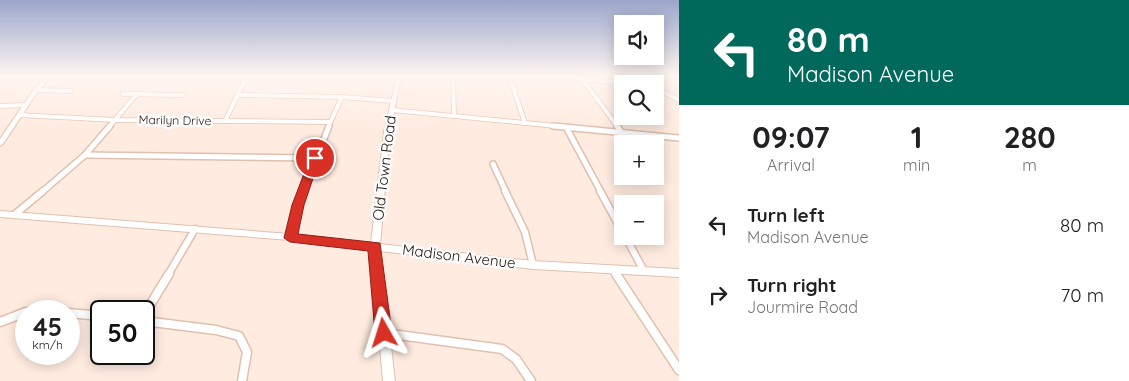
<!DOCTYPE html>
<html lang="en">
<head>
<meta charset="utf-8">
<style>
	body { margin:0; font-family:Quicksand,sans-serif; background:#f2f2f2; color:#202124; height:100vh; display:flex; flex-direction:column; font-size:19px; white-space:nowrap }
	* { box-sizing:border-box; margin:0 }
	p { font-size:16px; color:#757577 }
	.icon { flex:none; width:28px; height:28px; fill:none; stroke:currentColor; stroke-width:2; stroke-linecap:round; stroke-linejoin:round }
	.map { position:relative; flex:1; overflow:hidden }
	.side { display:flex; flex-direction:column; background:#fff; width:450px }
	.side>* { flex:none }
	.banner { background:#00695c; color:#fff; overflow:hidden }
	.fabs { position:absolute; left:614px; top:15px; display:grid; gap:10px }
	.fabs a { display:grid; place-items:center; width:50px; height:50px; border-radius:0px; background:#fff; box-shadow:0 2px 12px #0003; font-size:25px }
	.speed { position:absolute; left:15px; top:300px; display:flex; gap:10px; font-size:25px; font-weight:700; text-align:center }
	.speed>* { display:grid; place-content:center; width:65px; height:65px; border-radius:50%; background:#fff; box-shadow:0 2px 12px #0003; line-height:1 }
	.speed small { font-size:12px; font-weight:400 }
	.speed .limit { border:2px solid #111; border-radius:8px; background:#fff; color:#111 }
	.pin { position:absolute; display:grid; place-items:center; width:42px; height:42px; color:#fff; margin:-21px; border:2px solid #fff; border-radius:50%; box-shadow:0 1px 5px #0007 }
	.me { position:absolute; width:55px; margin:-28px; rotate:354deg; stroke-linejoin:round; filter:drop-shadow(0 0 4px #0008) }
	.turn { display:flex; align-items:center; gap:18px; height:105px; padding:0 25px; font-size:22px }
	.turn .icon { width:65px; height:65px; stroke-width:2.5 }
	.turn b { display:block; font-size:35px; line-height:42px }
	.eta { display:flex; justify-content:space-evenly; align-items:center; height:85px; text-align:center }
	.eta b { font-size:30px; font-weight:700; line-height:35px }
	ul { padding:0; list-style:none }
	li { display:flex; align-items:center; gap:15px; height:70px; padding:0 25px }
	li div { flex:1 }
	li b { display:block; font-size:19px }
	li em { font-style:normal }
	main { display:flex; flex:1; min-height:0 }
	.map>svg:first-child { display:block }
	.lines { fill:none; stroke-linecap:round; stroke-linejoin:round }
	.street-far3-casing { stroke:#e0c0ae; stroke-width:5.5 }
	.street-far2-casing { stroke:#e0c0ae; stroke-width:8 }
	.street-far1-casing { stroke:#e0c0ae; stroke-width:9 }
	.street-casing { stroke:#e0c0ae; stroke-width:11 }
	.secondary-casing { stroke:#e0c0ae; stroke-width:2 }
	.street-far3 { stroke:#fff; stroke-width:4 }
	.street-far2 { stroke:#fff; stroke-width:5 }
	.street-far1 { stroke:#fff; stroke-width:6 }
	.street { stroke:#fff; stroke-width:8 }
	.secondary { fill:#fff; fill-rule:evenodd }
	.route { fill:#d93025; stroke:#8d1f18 }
	.labels { text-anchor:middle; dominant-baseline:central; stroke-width:5; stroke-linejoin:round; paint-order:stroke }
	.far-street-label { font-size:12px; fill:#241912; stroke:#fcfcfc }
	.street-label { font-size:15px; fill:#241912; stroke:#fcfcfc }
</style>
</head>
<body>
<main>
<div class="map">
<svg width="679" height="381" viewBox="0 0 679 381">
	<rect width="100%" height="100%" fill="#ffebe0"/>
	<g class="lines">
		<!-- street-far3 casing -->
		<g class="street-far3-casing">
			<g id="street-far3">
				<path d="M328,76H394"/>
				<path d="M453,76L454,116"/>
				<path d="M509,76L525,123"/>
				<path d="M530,76L647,84"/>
				<path d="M582,79L618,127"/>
				<path d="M655,88L679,100"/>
				<path d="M36,90L71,91"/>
				<path d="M123,94L183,95"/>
				<path d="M238,95L342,97L394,101"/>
				<path d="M0,106L26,105"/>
				<path d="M392,110L566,127"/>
				<path d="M20,115L115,120L330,122"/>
				<path d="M225,121L247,76"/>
				<path d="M109,127L137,94"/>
				<path d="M328,127L342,97"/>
			</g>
		</g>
		<!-- street-far2 casing -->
		<g class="street-far2-casing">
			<g id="street-far2">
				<path d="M553,126L679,138"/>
				<path d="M617,126L622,133"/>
				<path d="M566,127L601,192"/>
				<path d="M85,155L315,158"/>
				<path d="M493,164L506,192"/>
				<path d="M42,192L85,155L110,126"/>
				<path d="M303,192L329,126"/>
			</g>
		</g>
		<!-- street-far1 casing -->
		<g class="street-far1-casing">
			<g id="street-far1">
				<path d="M505,191L525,232L533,265"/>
				<path d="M600,191L622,231"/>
				<path d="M14,215L43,191"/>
				<path d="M625,236L644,271"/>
				<path d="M290,237L304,191"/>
				<path d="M614,270L617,275"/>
				<path d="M168,275L195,229"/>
			</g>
		</g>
		<!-- street casing -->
		<g class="street-casing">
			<g id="street">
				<path d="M616,274L679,370"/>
				<path d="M69,313L101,316"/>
				<path d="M144,315L169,274"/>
				<path d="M144,321L216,330L239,336L247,352L242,381"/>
				<path d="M0,322L26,312L54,311"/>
				<path d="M384,333L502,349L516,359L531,381"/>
			</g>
		</g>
		<!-- secondary casing -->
		<g class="secondary-casing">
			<g id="secondary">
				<path d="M48,76H52L38,91L3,144L0,146V139L34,89Z"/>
				<path d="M397,76H401L390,132L380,244L533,261L679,269V277L533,269L380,251L395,381H383L371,250L290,240L0,217V211L290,234L371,243L384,132Z"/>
			</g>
		</g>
		<!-- street-far3 -->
		<use href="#street-far3" class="street-far3"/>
		<!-- street-far2 -->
		<use href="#street-far2" class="street-far2"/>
		<!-- street-far1 -->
		<use href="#street-far1" class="street-far1"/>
		<!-- street -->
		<use href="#street" class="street"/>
		<!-- secondary -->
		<use href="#secondary" class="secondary"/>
	</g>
	<!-- sky -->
	<linearGradient id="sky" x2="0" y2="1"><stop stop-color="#9ba6cb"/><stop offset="0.59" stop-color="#fff6f1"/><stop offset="1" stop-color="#fff6f1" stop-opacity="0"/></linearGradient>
	<rect width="679" height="129" fill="url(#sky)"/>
	<!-- route -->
	<path class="route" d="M315,155L320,158L304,205L298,234L380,243L392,333L390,339L384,341L378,339L375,333L368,251L290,242L284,238L292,205L310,158Z"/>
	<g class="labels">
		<!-- far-street labels -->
		<g class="far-street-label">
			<text transform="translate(175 120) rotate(1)">Marilyn Drive</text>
		</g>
		<!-- street labels -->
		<g class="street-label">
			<text transform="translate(384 168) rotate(-83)">Old Town Road</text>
			<text transform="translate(459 256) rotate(7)">Madison Avenue</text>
		</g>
	</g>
</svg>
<div class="fabs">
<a><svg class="icon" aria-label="sound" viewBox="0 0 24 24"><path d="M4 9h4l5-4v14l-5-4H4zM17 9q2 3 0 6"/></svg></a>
<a><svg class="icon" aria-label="search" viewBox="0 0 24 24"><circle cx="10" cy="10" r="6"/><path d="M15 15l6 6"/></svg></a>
<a>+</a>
<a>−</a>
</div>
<div class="speed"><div>45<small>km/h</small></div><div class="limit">50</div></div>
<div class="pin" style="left:315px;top:158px;background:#d93025"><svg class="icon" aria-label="arrive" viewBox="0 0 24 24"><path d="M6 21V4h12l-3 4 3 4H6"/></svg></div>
<svg class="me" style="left:384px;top:333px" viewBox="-20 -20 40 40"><path d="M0-17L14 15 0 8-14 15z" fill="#d93025" stroke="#fff" stroke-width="4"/></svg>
</div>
<section class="side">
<div class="banner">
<div class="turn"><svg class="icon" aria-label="left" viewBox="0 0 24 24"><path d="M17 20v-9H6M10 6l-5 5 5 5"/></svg><div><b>80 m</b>Madison Avenue</div></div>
</div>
<div class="eta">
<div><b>09:07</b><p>Arrival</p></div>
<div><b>1</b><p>min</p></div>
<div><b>280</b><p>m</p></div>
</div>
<ul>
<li><svg class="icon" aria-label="left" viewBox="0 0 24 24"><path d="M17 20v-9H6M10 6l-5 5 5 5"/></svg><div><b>Turn left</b><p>Madison Avenue</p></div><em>80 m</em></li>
<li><svg class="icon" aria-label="right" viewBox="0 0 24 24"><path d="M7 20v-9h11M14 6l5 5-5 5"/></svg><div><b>Turn right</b><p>Jourmire Road</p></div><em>70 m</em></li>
</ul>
</section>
</main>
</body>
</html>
